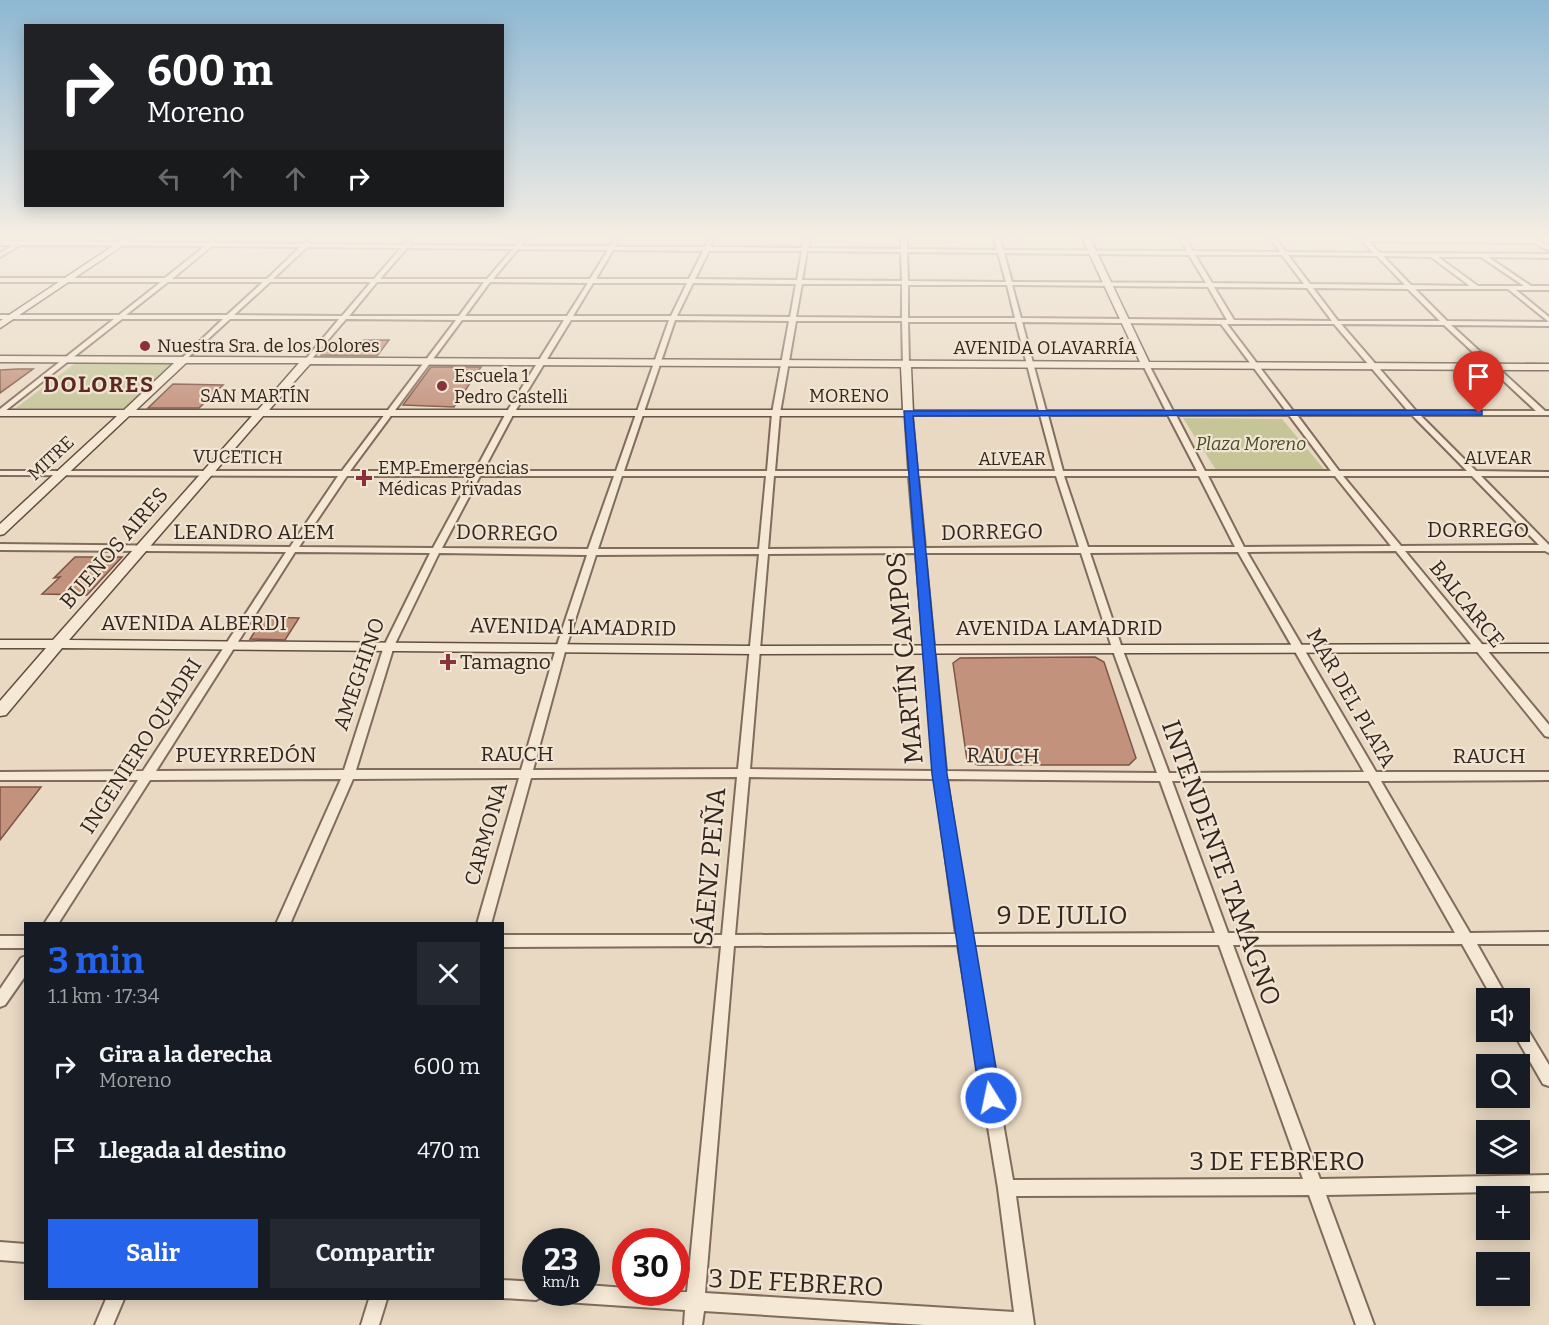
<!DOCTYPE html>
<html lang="es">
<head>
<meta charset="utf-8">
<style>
	body { margin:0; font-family:Bitter,serif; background:#242831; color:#f1f3f6; height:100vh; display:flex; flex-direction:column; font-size:22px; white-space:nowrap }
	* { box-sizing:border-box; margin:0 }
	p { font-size:20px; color:#9ea1a6 }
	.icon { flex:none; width:33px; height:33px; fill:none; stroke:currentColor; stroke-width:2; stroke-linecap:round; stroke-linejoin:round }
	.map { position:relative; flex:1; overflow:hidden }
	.details { position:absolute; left:24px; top:922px; width:480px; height:378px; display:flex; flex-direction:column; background:#171b24; border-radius:0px; box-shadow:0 3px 15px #0003 }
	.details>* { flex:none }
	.banner { position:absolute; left:24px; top:24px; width:480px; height:183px; border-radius:0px; box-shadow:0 3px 15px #0003; background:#202124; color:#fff; overflow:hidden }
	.controls { position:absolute; left:1476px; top:988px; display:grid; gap:12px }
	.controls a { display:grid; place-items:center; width:54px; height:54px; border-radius:0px; background:#171b24; box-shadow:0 3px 15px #0003; font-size:30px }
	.speed { position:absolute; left:522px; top:1228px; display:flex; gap:12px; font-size:30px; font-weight:700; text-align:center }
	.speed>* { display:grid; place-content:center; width:78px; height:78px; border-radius:50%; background:#171b24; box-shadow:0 3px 15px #0003; line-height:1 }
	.speed small { font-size:15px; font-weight:400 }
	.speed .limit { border:9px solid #d22; background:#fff; color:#111 }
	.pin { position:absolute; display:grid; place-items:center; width:51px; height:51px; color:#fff; margin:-62px -26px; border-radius:50% 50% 50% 0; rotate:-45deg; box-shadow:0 0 6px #0007 }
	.pin .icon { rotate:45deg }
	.me { position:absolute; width:66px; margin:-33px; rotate:350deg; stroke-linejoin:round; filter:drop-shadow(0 0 4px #0008) }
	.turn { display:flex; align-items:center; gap:21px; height:126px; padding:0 24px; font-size:27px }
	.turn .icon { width:78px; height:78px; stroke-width:2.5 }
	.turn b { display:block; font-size:42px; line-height:51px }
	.lanes { display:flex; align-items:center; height:57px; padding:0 24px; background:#0003; justify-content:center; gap:30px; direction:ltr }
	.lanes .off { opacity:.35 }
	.round { display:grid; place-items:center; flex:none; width:63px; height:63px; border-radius:0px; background:#242831 }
	.summary { display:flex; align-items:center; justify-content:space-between; height:102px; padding:0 24px }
	h1 { font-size:36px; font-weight:700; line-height:45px; color:#2563eb }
	.primary-button { display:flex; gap:12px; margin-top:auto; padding:12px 24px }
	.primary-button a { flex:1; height:69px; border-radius:0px; background:#2563eb; color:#fff; font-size:24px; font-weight:700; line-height:69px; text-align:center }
	.primary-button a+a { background:#242831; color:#f1f3f6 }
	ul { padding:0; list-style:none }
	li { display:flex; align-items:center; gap:18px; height:84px; padding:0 24px }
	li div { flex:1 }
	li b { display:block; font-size:22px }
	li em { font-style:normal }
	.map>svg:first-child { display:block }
	.green { fill:#c5c598 }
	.building { fill:#c3927d; stroke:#7e5444; stroke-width:1.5 }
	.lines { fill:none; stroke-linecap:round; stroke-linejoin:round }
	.street-casing { stroke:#816b5c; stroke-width:4 }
	.secondary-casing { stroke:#634d3f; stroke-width:3 }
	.street { fill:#f5e8d5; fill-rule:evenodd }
	.secondary { fill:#f5e8d5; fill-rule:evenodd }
	.route { fill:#2563eb; stroke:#184099; stroke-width:1.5 }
	.poi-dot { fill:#8a323c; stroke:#f1e4d2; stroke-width:2 }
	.labels { text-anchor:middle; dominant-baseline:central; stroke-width:4.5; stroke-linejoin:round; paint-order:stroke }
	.far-poi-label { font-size:18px; fill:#32261e; stroke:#f1e4d2; text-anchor:start }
	.far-street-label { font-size:18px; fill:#32261e; stroke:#f1e4d2 }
	.far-park-label { font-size:18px; font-style:italic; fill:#474d27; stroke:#f1e4d2 }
	.street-label { font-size:21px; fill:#32261e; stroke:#f1e4d2 }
	.poi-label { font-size:21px; fill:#32261e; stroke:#f1e4d2; text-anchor:start }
	.far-district-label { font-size:22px; font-weight:bold; letter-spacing:1.5px; fill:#5b2822; stroke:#f1e4d2 }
	.near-street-label { font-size:26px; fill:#32261e; stroke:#f1e4d2 }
</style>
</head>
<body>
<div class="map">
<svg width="1549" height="1325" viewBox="0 0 1549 1325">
	<rect width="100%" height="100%" fill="#e9d9c3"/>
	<!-- green -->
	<g class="green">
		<path d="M74,364H175L128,408H16Z"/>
		<path d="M1183,418L1282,419L1324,469L1216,470Z"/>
	</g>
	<!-- building -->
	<g class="building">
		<path d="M364,340H389L377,356L321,355L334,342H362Z"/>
		<path d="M431,367H481L454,407L403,405Z"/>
		<path d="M18,369H33L0,393V370Z"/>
		<path d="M173,384L223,385L199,408H148Z"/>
		<path d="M75,557H122L87,595L42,594L60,577L54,578Z"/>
		<path d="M264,617L299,618L285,640L250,639Z"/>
		<path d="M1095,657L1104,662L1136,758L1129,765H978L967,760L953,663L960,658Z"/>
		<path d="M0,787H41L0,840Z"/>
	</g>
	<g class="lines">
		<!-- street casing -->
		<g class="street-casing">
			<g id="street">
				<path d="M522,238H527L521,246H610L615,238H620L615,247H705L709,238H714L710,247L802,248L804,238H810L808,248L901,249V238H907V249L997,250L994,238H1000L1003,250L1187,251L1180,238H1185L1193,251L1280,252L1270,238H1275L1286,252L1373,253L1360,238H1535L1549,247V251L1534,243L1368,241L1380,253L1549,254V258L1488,257L1531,286H1549V290H1516L1549,317V322L1508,289H1415L1447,321L1549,322V326L1451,325L1545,411H1549V415H1420L1476,471L1549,472V476H1481L1549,545V553L1545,551H1405L1549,725V737L1545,736L1396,551L1247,552L1376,772H1549V780L1381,781L1470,933L1549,932V944H1477L1508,999H1493L1462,944L1233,945L1320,1179L1549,1175V1191L1326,1195L1374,1325H1356L1309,1195L1016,1196L1034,1325H925L704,1311L702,1325H684L685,1310L565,1302L559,1299L556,1293H586V1285L626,1288V1293L687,1292L721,946L502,947V935H722L737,777L531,778L491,924H477L519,778L353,779L290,924H276L341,779L150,780L58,924H44L138,780H0V772L143,771L286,552L0,550V544L290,547L338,476L0,475V471H342L456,320L346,319L309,362H305V360L339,319H230L183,362L180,360L181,359L223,319H122L0,415V409L114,319H0V315H119L161,282H0V278H165L205,246L20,245L0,257V253L13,245H0V241L209,243L213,241L216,243L304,244L308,241L310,244L404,245L408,241L411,243L409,245L515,246ZM212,246L300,247L267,279H172ZM307,247L401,248L374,279H273ZM407,248L513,249L487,279H380ZM518,249L608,250L590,279H493ZM613,250L703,251L689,279H596ZM709,251H802L797,280L695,279ZM807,251L901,252L902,281L802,280ZM907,252L998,253L1006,282L908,281ZM1004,253L1189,255L1206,283L1012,282ZM1195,255H1282L1304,284L1212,283ZM1288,255L1377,256L1405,285L1310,284ZM1383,256L1431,257L1470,286L1411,285ZM1438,257H1481L1524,286H1478ZM168,282H263L227,315H126ZM270,282H371L342,316L234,315ZM377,282H484L459,316H349ZM490,282L588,283L567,316H465ZM593,283H687L671,316H573ZM693,283L796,284L790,317L677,316ZM802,284H902V318L796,317ZM908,285H1007L1015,318H908ZM1012,285L1208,287L1227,320L1021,318ZM1214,287L1307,288L1332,321L1234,320ZM1313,288L1408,289L1440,321H1338ZM462,320H564L506,413L475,471H350ZM571,320H669L616,471H483L514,413ZM675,320L789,321L772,413L767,471H624ZM796,321H902L903,364L906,366L909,364L908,322H1016L1039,411H905L909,471H775L780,413ZM1022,322L1221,324L1286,411H1173L1149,365L1146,363L1143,365L1166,411H1046ZM1227,324H1334L1408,411H1293ZM1341,324L1444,325L1536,411H1416ZM912,415H1040L1055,471H917ZM1048,415H1168L1197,471H1063ZM1176,415H1289L1331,471H1205ZM1297,415H1412L1467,471H1339ZM347,476H472L433,548L299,547ZM480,476H614L588,549L442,548ZM622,476H766L759,549H598ZM774,476H909L915,548L768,549ZM918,476H1056L1079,547L925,548ZM1064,476H1199L1235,547H1088ZM1208,476H1335L1391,546L1244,547ZM1343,476H1472L1539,545L1401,546ZM295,552L430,553L384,646L344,770L156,771ZM1238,552L1364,772L1169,773L1122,648L1090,553ZM439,553L587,555L556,648L521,770H356L394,646ZM916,553L934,771L750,769L768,554ZM925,553H1081L1112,648L1157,773L946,771ZM759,554L738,769L533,770L566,648L596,555ZM749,777L935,779L956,934L735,935ZM947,779L1160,781L1215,933L970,934ZM1172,781H1369L1455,933H1228ZM958,945L998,1188L1014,1312L705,1293L734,946ZM972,945H1219L1303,1179L1013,1180Z"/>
				<rect x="0" y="936" width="26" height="12"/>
				<path d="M26,956V975L5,1005L0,1007V989L21,958Z"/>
				<path d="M1520,1023L1525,1025L1549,1065V1086L1543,1084L1513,1032H1520Z"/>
				<path d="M0,1242L26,1244V1262L0,1260Z"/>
				<path d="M502,1280L536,1282V1293H544L542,1297L536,1300L502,1298Z"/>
				<path d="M106,1299H124L113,1325H95Z"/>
				<path d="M369,1299H387L379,1325H361Z"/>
			</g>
		</g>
		<!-- secondary casing -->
		<g class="secondary-casing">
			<g id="secondary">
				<path d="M125,238H134L0,328V321Z"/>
				<path d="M1082,238H1090L1149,362L1549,364V370L911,367L913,413L908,416H263L69,640L754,646L1549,644V652L754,654L62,648L6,715L0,716V701L46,648H0V640H53L252,416H129L4,534L0,535V524L117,416H0V410H124L174,363L0,362V356L1140,362ZM186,363H299L258,410H136ZM310,364L901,367L903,410H269Z"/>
			</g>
		</g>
		<!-- street -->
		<use href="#street" class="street"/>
		<!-- secondary -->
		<use href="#secondary" class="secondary"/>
	</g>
	<!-- sky -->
	<linearGradient id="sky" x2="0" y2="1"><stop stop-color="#8db7d3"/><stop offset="0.56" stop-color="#f5eee4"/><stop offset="1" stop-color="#f5eee4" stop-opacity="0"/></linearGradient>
	<rect width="1549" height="424" fill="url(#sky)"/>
	<!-- route -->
	<path class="route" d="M1479,410L1482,411V415L913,416L947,774L1001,1098L998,1104L991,1107L983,1104L980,1098L932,774L904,411Z"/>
	<!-- markers -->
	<g class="poi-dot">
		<circle cx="145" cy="346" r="6"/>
		<circle cx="442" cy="386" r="6"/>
		<path d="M361 469h6v6h6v6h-6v6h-6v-6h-6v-6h6z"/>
		<path d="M445 653h6v6h6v6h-6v6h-6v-6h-6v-6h6z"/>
	</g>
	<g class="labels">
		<!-- far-poi labels -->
		<g class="far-poi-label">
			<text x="157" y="346">Nuestra Sra. de los Dolores</text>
			<text x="454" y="376">Escuela 1<tspan x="454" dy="21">Pedro Castelli</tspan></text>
			<text x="378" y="468">EMP Emergencias<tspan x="378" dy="21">Médicas Privadas</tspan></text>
		</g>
		<!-- far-street labels -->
		<g class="far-street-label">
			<text x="1045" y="348">AVENIDA OLAVARRÍA</text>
			<text x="255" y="396">SAN MARTÍN</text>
			<text x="849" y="396">MORENO</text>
			<text transform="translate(238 457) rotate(1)">VUCETICH</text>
			<text transform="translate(51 458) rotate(-43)">MITRE</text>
			<text x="1498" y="458">ALVEAR</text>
			<text x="1012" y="459">ALVEAR</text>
		</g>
		<!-- far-park labels -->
		<g class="far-park-label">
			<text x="1251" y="444">Plaza Moreno</text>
		</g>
		<!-- street labels -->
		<g class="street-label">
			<text x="1478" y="530">DORREGO</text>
			<text x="254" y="532">LEANDRO ALEM</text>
			<text transform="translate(992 532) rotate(-1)">DORREGO</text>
			<text transform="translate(507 533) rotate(1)">DORREGO</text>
			<text transform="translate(114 548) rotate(-49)">BUENOS AIRES</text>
			<text transform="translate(1467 604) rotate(51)">BALCARCE</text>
			<text x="194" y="623">AVENIDA ALBERDI</text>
			<text transform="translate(573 627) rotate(1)">AVENIDA LAMADRID</text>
			<text x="1059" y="628">AVENIDA LAMADRID</text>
			<text transform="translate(359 674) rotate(-71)">AMEGHINO</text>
			<text transform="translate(1351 698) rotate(60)">MAR DEL PLATA</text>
			<text transform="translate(141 746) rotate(-57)">INGENIERO QUADRI</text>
			<text x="517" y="754">RAUCH</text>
			<text x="246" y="755">PUEYRREDÓN</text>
			<text transform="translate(1003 756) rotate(1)">RAUCH</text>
			<text x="1489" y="756">RAUCH</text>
			<text transform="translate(486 834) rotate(-74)">CARMONA</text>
		</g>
		<!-- poi labels -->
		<g class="poi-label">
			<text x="460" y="662">Tamagno</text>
		</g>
		<!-- far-district labels -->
		<g class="far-district-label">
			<text x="99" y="384">DOLORES</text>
		</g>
		<!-- near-street labels -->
		<g class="near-street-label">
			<text transform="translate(905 658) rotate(-95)">MARTÍN CAMPOS</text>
			<text transform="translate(1221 863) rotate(70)">INTENDENTE TAMAGNO</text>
			<text transform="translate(710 867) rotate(-85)">SÁENZ PEÑA</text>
			<text x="1062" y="915">9 DE JULIO</text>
			<text x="1277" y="1161">3 DE FEBRERO</text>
			<text transform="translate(796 1283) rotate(3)">3 DE FEBRERO</text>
		</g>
	</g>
</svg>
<div class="controls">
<a><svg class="icon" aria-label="sound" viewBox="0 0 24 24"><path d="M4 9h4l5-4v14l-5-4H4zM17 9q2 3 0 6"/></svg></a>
<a><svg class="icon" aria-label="search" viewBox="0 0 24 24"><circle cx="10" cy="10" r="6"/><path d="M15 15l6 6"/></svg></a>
<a><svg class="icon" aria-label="layers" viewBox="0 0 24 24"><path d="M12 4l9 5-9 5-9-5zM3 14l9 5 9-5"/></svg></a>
<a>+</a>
<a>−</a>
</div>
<div class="speed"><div>23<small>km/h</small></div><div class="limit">30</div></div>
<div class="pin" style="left:1479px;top:413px;background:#d93025"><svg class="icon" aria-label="arrive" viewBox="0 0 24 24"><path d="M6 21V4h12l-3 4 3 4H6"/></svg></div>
<svg class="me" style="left:991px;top:1098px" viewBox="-20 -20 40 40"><circle r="17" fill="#2563eb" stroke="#fff" stroke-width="3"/><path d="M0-11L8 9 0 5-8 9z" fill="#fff"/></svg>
<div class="banner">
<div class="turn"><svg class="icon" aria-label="right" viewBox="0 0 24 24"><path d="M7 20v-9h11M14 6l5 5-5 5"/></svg><div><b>600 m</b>Moreno</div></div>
<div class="lanes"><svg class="icon off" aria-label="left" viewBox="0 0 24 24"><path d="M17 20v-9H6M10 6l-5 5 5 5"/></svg><svg class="icon off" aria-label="ahead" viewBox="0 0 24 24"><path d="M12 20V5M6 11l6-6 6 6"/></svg><svg class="icon off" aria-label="ahead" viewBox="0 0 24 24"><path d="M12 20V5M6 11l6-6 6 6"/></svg><svg class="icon" aria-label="right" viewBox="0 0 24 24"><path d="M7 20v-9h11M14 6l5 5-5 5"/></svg></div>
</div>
<section class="details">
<div class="summary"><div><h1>3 min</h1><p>1.1 km · 17:34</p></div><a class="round"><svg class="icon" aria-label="close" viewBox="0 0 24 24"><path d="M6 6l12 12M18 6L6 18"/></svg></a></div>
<ul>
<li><svg class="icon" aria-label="right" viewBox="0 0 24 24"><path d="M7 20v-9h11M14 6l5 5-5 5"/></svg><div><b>Gira a la derecha</b><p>Moreno</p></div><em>600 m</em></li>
<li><svg class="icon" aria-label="arrive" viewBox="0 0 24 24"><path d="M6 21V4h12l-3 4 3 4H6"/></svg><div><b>Llegada al destino</b></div><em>470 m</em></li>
</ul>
<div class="primary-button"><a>Salir</a><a>Compartir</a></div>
</section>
</div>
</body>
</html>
